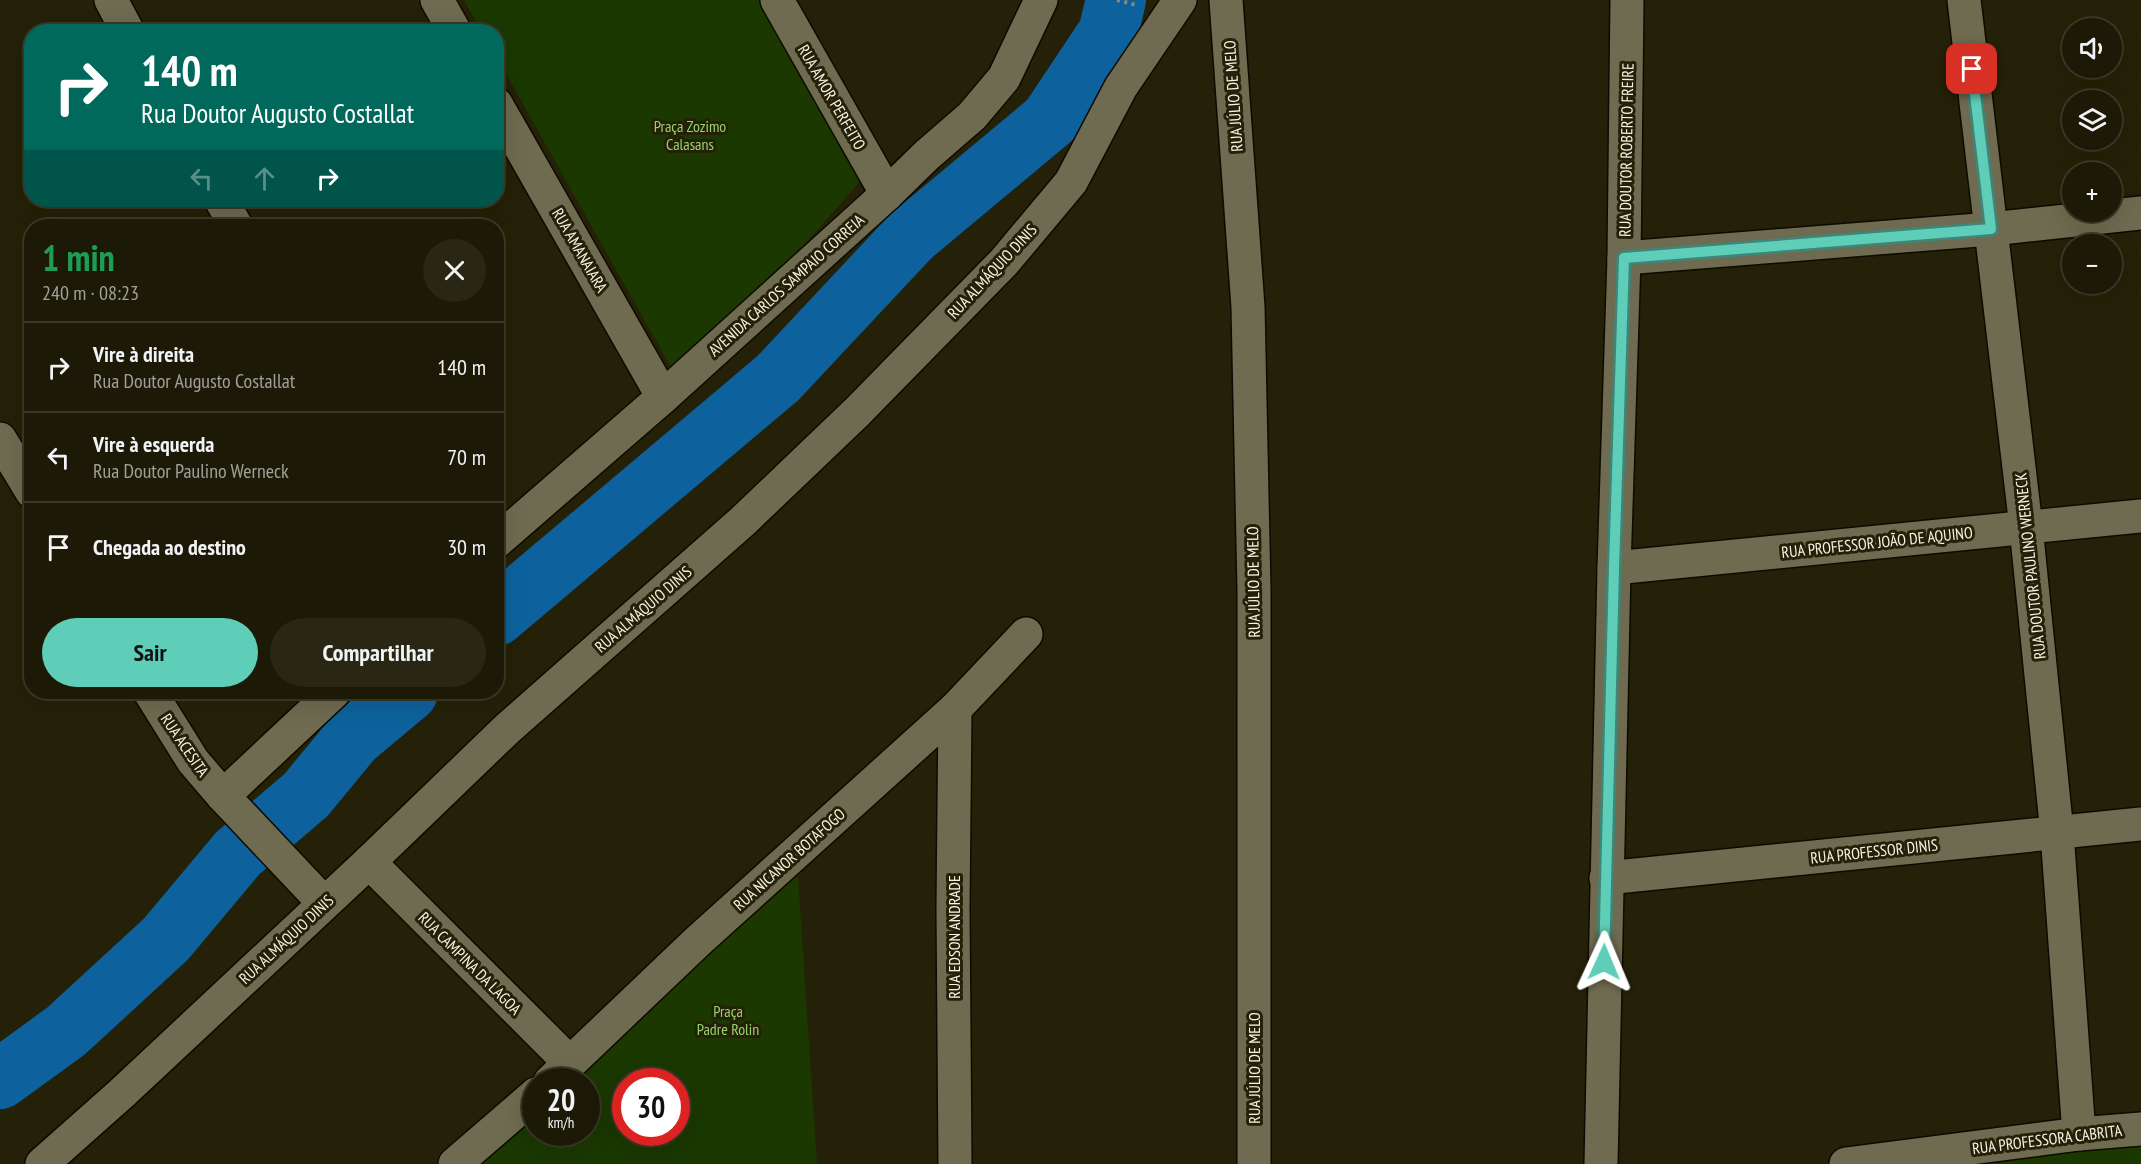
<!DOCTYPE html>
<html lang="pt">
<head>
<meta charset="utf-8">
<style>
	body { margin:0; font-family:"PT Sans Narrow",sans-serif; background:#292614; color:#f1f3f6; height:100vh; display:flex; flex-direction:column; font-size:22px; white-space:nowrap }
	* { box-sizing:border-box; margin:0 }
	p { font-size:20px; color:#a0a09b }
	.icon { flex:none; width:33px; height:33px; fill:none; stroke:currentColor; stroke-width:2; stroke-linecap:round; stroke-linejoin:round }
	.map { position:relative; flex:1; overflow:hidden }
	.side { position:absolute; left:24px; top:219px; width:480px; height:480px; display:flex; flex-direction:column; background:#1c1906; border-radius:24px; box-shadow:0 6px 24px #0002,0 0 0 2px #3a3828 }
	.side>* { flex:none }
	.top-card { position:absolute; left:24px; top:24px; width:480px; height:183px; border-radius:24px; box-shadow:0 6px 24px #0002,0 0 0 2px #3a3828; background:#00695c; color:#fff; overflow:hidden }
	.buttons { position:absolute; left:2062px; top:18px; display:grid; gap:12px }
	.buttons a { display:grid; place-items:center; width:60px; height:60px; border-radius:50%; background:#1c1906; box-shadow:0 6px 24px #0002,0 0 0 2px #3a3828; font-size:30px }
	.speed { position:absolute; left:522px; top:1068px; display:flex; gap:12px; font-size:30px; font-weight:700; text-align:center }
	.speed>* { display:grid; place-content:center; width:78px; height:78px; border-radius:50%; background:#1c1906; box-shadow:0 6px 24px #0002,0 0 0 2px #3a3828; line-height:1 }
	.speed small { font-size:15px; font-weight:400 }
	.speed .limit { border:9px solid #d22; background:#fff; color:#111 }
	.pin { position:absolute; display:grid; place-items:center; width:51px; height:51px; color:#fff; margin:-26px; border-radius:12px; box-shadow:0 3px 9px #0006 }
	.me { position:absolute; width:66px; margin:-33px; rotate:1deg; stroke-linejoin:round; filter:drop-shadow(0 0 4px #0008) }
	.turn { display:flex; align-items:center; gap:21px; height:126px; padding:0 18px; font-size:27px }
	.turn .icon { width:78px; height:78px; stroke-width:2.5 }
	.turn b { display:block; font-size:42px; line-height:51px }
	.lanes { display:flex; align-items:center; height:57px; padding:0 18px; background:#0003; justify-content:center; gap:30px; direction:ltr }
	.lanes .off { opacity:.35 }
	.round { display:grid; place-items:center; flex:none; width:63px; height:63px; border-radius:32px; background:#292614 }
	.head { display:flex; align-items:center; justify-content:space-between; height:102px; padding:0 18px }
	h1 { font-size:36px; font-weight:600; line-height:45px; color:#1e9e55 }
	.button { display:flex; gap:12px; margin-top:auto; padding:12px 18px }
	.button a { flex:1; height:69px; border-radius:36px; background:#5eceb8; color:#111; font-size:24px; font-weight:600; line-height:69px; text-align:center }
	.button a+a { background:#292614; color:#f1f3f6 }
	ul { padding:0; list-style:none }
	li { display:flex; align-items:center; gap:18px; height:90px; padding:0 18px; border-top:2px solid #3a3828 }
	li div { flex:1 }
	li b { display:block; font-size:22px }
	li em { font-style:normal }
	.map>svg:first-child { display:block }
	.green { fill:#1a3800; fill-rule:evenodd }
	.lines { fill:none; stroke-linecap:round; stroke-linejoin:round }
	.river { stroke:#0d629d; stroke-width:60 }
	.minor-casing { stroke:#0e0a00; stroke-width:36 }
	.path { stroke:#8e8b78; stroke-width:4; stroke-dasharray:3 4.5; stroke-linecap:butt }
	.minor { stroke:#6f6b50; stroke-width:33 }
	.route-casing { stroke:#3d8678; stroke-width:15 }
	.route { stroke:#5eceb8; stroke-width:10 }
	.labels { text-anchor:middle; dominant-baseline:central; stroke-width:6; stroke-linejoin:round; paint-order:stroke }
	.street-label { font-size:16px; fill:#f5f3e4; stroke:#252108 }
	.park-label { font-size:16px; fill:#95d46e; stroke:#252108 }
</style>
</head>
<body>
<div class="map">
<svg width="2141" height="1164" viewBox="0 0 2141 1164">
	<rect width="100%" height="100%" fill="#252108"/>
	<!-- green -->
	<g class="green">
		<path d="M464,0H765L863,178L681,385L497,58L496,32L482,31Z"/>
		<path d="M798,876L817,1164H453L535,1089L536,1132H586V1082L544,1081L698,941ZM626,1082H676V1132H626Z"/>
		<path d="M2086,1142H2141V1164H1978Z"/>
	</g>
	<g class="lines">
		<!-- river -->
		<g class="river">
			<path d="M496,616L778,378L911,236L1050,120L1108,33L1116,0"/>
			<path d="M0,1079L66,1031L166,939L238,853L306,795L353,738L408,692"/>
		</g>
		<!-- minor casing -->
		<g class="minor-casing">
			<g id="minor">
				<path d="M111,0L128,32"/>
				<path d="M437,0L455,32"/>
				<path d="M777,0L887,194"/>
				<path d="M1226,0L1248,307L1254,590V1164"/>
				<path d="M1964,0L2026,527L2057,833L2079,1134"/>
				<path d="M496,104L663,397"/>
				<path d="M221,200L236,226"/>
				<path d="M1624,258L1991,229L2141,213"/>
				<path d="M0,439L32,492"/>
				<path d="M496,542L663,397L887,194L927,155L972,116L1004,78L1041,0"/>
				<path d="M1614,568L2141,516"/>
				<path d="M150,692L193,761L223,796L324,903"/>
				<path d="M955,709L953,908L955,1164"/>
				<path d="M223,796L334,692"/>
				<path d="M369,862L570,1063"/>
				<path d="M1606,878L2141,824"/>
				<path d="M550,1082L698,941L955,709L1026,634"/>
				<path d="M42,1164L122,1093L369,862L507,729L744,520L857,412L1004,262L1071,182L1121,87L1180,0"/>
				<path d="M455,1164L536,1094"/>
				<path d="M1601,1164L1614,568L1624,258L1627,0"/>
				<path d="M1846,1164L2079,1134L2141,1129"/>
			</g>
		</g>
		<!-- path -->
		<path class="path" d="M1117,0L1136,5"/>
		<!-- minor -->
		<use href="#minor" class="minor"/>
	</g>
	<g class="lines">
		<!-- route casing -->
		<g class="route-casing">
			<path id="route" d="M1604,962L1614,568L1624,258L1991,229L1972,69"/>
		</g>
		<!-- route -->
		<use href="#route" class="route"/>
	</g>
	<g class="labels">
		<!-- street labels -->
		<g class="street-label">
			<text transform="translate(1233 96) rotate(-94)">RUA JÚLIO DE MELO</text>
			<text transform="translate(832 97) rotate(60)">RUA AMOR PERFEITO</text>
			<text transform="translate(1626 150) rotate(-89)">RUA DOUTOR ROBERTO FREIRE</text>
			<text transform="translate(580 250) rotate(60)">RUA AMANAIARA</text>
			<text transform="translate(992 271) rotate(-47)">RUA ALMÁQUIO DINIS</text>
			<text transform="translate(786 285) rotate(-42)">AVENIDA CARLOS SAMPAIO CORREIA</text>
			<text transform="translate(1877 542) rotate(-6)">RUA PROFESSOR JOÃO DE AQUINO</text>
			<text transform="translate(2030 566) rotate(-96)">RUA DOUTOR PAULINO WERNECK</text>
			<text transform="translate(1253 582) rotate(-91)">RUA JÚLIO DE MELO</text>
			<text transform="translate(643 609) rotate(-41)">RUA ALMÁQUIO DINIS</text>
			<text transform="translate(185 745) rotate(56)">RUA ACESITA</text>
			<text transform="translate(1874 851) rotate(-6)">RUA PROFESSOR DINIS</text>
			<text transform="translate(789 859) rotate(-42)">RUA NICANOR BOTAFOGO</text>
			<text transform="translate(954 937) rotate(-90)">RUA EDSON ANDRADE</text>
			<text transform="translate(286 939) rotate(-43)">RUA ALMÁQUIO DINIS</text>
			<text transform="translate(470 963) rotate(45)">RUA CAMPINA DA LAGOA</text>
			<text transform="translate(1254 1068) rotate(-90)">RUA JÚLIO DE MELO</text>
			<text transform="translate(2047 1139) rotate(-7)">RUA PROFESSORA CABRITA</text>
		</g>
		<!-- park labels -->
		<g class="park-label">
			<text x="690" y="126">Praça Zozimo<tspan x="690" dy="18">Calasans</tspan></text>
			<text x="728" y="1011">Praça<tspan x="728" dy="18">Padre Rolin</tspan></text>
		</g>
	</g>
</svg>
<div class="buttons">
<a><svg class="icon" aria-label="sound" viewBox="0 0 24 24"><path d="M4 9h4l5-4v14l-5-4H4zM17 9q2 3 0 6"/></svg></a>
<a><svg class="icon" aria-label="layers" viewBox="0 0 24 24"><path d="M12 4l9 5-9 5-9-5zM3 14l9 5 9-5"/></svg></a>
<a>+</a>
<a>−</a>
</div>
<div class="speed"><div>20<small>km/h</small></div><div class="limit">30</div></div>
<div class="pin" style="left:1972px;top:69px;background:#d93025"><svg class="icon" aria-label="arrive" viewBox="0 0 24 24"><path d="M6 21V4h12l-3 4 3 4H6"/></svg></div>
<svg class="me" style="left:1604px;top:962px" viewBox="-20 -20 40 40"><path d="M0-17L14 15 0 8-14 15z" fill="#5eceb8" stroke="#fff" stroke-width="4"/></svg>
<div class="top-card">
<div class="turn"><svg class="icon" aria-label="right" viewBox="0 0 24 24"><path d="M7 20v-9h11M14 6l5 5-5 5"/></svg><div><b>140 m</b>Rua Doutor Augusto Costallat</div></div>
<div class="lanes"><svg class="icon off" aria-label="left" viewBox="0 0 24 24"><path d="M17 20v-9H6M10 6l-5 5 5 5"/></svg><svg class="icon off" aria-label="ahead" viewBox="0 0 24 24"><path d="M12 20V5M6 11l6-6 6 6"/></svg><svg class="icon" aria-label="right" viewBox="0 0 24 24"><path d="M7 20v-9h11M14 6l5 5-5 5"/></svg></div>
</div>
<section class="side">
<div class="head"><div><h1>1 min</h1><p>240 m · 08:23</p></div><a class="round"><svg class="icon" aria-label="close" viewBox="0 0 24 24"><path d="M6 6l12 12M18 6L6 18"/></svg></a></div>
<ul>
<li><svg class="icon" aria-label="right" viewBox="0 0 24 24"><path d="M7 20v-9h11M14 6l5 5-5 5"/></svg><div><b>Vire à direita</b><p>Rua Doutor Augusto Costallat</p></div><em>140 m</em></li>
<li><svg class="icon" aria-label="left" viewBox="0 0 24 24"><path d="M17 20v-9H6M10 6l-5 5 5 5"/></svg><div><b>Vire à esquerda</b><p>Rua Doutor Paulino Werneck</p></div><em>70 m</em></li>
<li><svg class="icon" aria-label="arrive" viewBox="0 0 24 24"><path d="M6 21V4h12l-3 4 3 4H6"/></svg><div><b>Chegada ao destino</b></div><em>30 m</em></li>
</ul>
<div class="button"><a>Sair</a><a>Compartilhar</a></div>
</section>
</div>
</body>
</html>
